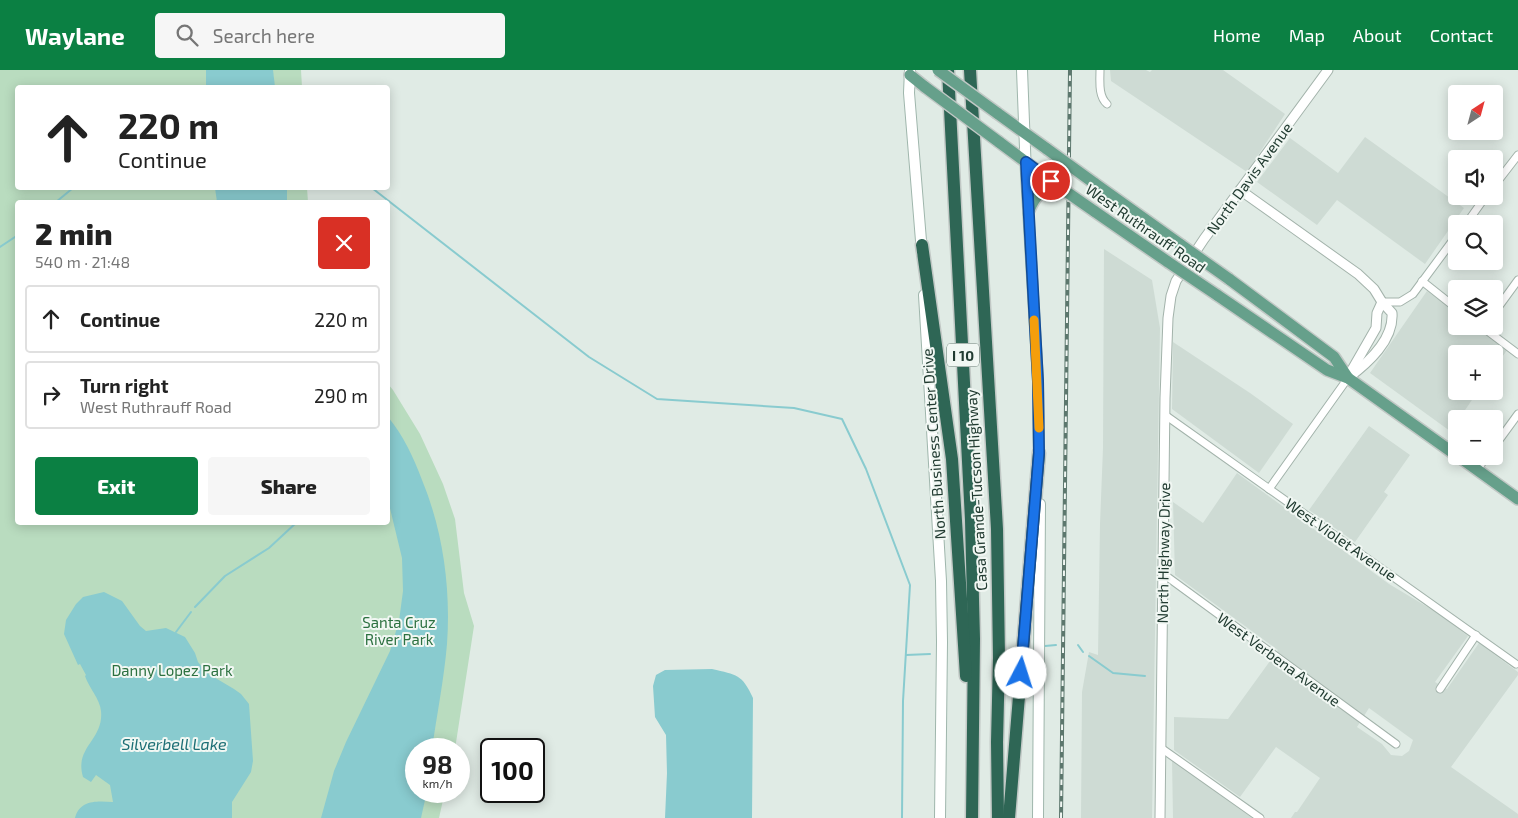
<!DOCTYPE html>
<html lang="en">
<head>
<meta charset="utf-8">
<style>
	body { margin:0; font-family:"Exo 2",sans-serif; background:#f6f6f6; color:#222; height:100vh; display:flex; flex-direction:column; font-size:19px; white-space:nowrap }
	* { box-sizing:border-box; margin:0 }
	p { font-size:16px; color:#767676 }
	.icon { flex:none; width:28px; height:28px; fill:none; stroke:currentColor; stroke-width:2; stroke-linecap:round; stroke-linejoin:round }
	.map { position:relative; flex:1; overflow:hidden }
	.side { position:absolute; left:15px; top:130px; width:375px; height:325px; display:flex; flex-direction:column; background:#fff; border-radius:5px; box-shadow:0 2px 12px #0003 }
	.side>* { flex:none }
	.hud { position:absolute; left:15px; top:15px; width:375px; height:105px; border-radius:5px; box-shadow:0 2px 12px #0003; background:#fff; color:#222; overflow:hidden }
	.needle { width:32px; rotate:36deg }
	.fabs { position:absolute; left:1448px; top:15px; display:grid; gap:10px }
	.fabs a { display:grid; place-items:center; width:55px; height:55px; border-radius:5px; background:#fff; box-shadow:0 2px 12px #0003; font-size:25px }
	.speed { position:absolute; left:405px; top:668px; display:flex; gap:10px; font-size:25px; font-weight:700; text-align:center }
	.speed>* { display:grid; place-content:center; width:65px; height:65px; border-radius:50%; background:#fff; box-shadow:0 2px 12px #0003; line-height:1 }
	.speed small { font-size:12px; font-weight:400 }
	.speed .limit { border:2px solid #111; border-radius:8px; background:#fff; color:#111 }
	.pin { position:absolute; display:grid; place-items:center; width:42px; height:42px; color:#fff; margin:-21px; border:2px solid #fff; border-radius:50%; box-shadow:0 1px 5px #0007 }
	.me { position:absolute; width:55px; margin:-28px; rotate:5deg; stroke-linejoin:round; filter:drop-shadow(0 0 4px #0008) }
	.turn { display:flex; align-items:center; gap:18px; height:105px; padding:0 20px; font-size:22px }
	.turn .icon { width:65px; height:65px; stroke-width:2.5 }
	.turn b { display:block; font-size:35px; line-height:42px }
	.round { display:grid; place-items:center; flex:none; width:52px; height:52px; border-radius:5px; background:#f6f6f6 }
	.head { display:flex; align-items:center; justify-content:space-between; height:85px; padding:0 20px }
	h1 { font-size:30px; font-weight:800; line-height:38px }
	.button { display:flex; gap:10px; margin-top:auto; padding:10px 20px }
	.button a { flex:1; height:58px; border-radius:5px; background:#0b8043; color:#fff; font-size:20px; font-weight:800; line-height:58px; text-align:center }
	.button a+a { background:#f6f6f6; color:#222 }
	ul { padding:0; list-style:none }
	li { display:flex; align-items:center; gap:15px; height:68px; margin:0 10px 8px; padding:0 10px; border:2px solid #e0e0e0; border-radius:5px }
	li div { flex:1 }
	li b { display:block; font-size:19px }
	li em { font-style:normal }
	header { display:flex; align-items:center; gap:30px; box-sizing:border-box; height:70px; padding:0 25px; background:#0b8043; color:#fff }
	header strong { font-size:24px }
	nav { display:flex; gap:28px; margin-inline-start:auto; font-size:18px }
	.search { width:350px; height:45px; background:#f6f6f6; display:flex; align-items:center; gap:12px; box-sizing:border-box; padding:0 18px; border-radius:5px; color:#767676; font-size:19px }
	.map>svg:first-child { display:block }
	.built { fill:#cedbd4; fill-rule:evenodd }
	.green { fill:#b9dcbf }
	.water { fill:#89cbcf }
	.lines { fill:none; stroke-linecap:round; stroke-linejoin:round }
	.stream { stroke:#89cbcf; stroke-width:2 }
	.minor-casing { stroke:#a3b3ab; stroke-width:9 }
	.tertiary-casing { stroke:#a3b3ab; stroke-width:11 }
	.secondary-casing { stroke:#9fb6ac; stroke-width:12 }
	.primary-casing { stroke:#c1c8c5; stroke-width:14 }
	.motorway-casing { stroke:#c1c8c5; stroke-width:15 }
	.minor { stroke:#fff; stroke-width:7 }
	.tertiary { stroke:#fff; stroke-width:9 }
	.secondary { stroke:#fff; stroke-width:10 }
	.primary { stroke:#66a08b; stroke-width:11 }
	.motorway { stroke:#2e6655; stroke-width:12 }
	.rail-casing { stroke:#5c776d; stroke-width:4 }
	.rail { stroke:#f1f7f3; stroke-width:2; stroke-dasharray:5.5; stroke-linecap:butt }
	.primary-bridge-casing { stroke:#c1c8c5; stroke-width:14; stroke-linecap:butt }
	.primary-bridge { stroke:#66a08b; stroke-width:11 }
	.route-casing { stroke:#114b97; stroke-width:12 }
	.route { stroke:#1a73e8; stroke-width:9 }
	.slow { stroke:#f59e0b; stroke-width:9 }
	.labels { text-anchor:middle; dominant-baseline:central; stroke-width:4; stroke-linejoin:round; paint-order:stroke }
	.shield { fill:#f1f7f3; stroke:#5f736b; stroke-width:1 }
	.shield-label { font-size:14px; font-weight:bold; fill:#213b31 }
	.street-label { font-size:15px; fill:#213b31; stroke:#f1f7f3 }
	.park-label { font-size:15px; fill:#2c7140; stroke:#f1f7f3 }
	.water-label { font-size:16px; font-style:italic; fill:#1d6f75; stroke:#f1f7f3 }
</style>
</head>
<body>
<header>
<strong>Waylane</strong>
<div class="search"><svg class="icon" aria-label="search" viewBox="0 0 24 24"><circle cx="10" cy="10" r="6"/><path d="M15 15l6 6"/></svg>Search here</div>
<nav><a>Home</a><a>Map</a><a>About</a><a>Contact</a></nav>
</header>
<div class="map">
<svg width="1518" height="748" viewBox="0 0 1518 748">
	<rect width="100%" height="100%" fill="#e0ebe5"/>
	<!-- built -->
	<g class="built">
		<path d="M1110,0H1146L1150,2L1152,0H1223L1285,44L1247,102L1111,11Z"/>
		<path d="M1365,67L1464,138L1425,194L1337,130L1317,155L1257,112L1290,68L1338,103Z"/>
		<path d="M1104,179L1152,210L1160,258L1152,748H1081L1082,622L1089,582L1098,585L1100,454L1103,378Z"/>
		<path d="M1427,221L1456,242V256H1475L1507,280L1494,299V284H1456V321H1478L1459,349H1456V352L1450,361L1370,303Z"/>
		<path d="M1173,272L1250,323L1293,354L1259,403L1172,339Z"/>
		<path d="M1369,356L1410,385L1384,422L1388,425L1355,472L1309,440Z"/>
		<path d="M1237,403L1389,514L1436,542L1468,566L1435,612L1447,619L1479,573L1518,602V605L1451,697L1518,744V748H1291L1295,742H1297L1320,708L1276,677L1240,727L1174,680V647L1228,649L1278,580L1175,505L1173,432L1203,453ZM1369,638L1413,670L1409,681L1402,686L1391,685L1382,674L1357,657Z"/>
		<path d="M1172,690L1252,748H1173Z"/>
	</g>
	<!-- green -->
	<path class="green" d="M0,0H301L302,17L18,18V118H307L308,132H18V452H388V314L393,320L420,364L443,414L455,449L464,523L474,556L455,679H416V721H445L439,748H0Z"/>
	<!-- water -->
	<g class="water">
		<path d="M206,0H273L275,17H206Z"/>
		<path d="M215,118H287V132H217Z"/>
		<path d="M388,347C403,365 414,388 422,410C443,461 451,518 447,574C444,609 437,644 432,679H416V721H427L421,748H321L334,701L346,672L390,581L399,551L403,521L402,488L388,430Z"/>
		<path d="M104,522L122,531L140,556L146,561L166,558L185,567L195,583L198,592L207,603L234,619L241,624L249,634L253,691L251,702L232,732V748H75C80,729 98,731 113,732L110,715L96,705L91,712L83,707C74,677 104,670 101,641C100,629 89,618 85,606L86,605L80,594L78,595L64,564L66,550L76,534L83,527Z"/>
		<path d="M712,599C737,605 742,604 753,628L752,748H665L667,703L666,665L655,647L653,616L656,605L665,600Z"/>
	</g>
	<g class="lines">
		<!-- stream -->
		<g class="stream">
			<path d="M372,118L589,287L657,329L794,338L842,349L866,399L910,515L903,631L902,748"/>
			<path d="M56,132L73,118"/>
			<path d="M0,177L18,165"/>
			<path d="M195,537L225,506L269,478L297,452"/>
			<path d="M176,562L191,542"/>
			<path d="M1078,575L1083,582"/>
			<path d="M1045,576L1056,575"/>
			<path d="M906,585L930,584"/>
			<path d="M1089,586L1113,603L1145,606"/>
		</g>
		<!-- minor casing -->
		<g class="minor-casing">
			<g id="minor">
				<path d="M1100,0C1100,11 1098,26 1107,34"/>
				<path d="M1494,116L1518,85"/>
				<path d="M1466,154L1486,126"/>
				<path d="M1422,211L1456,238"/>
				<path d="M1382,232H1400L1413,224L1456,166"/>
				<path d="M1494,243L1518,210"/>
				<path d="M1481,256L1518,284"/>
				<path d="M1165,345L1516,594"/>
				<path d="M1494,377L1518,344"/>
				<path d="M1477,400L1487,386"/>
				<path d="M1269,419L1348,308"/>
				<path d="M1162,503L1396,674"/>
				<path d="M1440,619L1476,565"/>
				<path d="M1161,678L1260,748"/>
			</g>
		</g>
		<!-- tertiary casing -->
		<g class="tertiary-casing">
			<g id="tertiary">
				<path d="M1240,120L1358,204L1374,219L1382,232L1392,243C1394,270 1368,293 1348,308"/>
				<path d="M1349,305L1376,258L1377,243L1382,232"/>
				<path d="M1160,748L1165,328L1168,248L1171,226L1176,211L1204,169L1328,0"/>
			</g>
		</g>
		<!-- secondary casing -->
		<g class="secondary-casing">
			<g id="secondary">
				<path d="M910,0L909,23L922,183"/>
				<path d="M1022,0L1026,104L1038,311L1039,390"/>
				<path d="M924,225L941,511L942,572L940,748"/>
				<path d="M1038,748L1040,434"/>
			</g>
		</g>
		<!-- primary casing -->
		<g class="primary-casing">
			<g id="primary">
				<path d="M910,5L925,17"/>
				<path d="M997,43L1047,79"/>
				<path d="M999,72L1058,116"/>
				<path d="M1094,113L1181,175"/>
				<path d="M1029,140C1036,124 1041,120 1058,116"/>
				<path d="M1094,141L1168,192"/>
				<path d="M1229,209L1334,287L1348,308"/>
				<path d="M1217,225L1327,300L1348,308L1456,385"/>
				<path d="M1458,386L1518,429"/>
			</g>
		</g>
		<!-- motorway casing -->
		<g class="motorway-casing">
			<g id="motorway">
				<path d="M948,0L971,450L974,569L972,748"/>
				<path d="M970,0L997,459L999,588L997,672L998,748"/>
				<path d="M922,175L952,389L966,606"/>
				<path d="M1009,748L1039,383"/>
			</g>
		</g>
		<!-- minor -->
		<use href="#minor" class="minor"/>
		<!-- tertiary -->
		<use href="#tertiary" class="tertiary"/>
		<!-- secondary -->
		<use href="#secondary" class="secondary"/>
		<!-- primary -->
		<use href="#primary" class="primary"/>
		<!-- motorway -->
		<use href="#motorway" class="motorway"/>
		<!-- rail casing -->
		<g class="rail-casing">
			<path id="rail" d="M1061,748L1070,0"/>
		</g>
		<!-- rail -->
		<use href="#rail" class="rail"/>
		<!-- primary-bridge casing -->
		<g class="primary-bridge-casing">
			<g id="primary-bridge">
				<path d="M938,0L997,43"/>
				<path d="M925,17L999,72"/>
				<path d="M1047,79L1094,113"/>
				<path d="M1058,116L1094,141"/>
				<path d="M1181,175L1229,209"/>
				<path d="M1168,192L1217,225"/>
			</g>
		</g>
		<!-- primary-bridge -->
		<use href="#primary-bridge" class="primary-bridge"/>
	</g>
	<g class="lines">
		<!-- route casing -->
		<g class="route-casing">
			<path id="route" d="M1021,603L1039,383L1038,311L1026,92L1051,111"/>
		</g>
		<!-- route -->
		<use href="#route" class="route"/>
		<!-- slow -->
		<path class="slow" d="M1034,250L1039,358"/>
	</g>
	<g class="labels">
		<!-- shield labels -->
		<rect class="shield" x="947" y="273.5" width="32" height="23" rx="4"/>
		<g class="shield-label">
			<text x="963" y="285">I 10</text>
		</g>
		<!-- street labels -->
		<g class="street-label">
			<text transform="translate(1249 108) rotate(-54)">North Davis Avenue</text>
			<text transform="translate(1146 158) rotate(35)">West Ruthrauff Road</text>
			<text transform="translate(933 374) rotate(-94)">North Business Center Drive</text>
			<text transform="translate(976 420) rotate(-93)">Casa Grande-Tucson Highway</text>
			<text transform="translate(1341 469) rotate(35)">West Violet Avenue</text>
			<text transform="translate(1163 483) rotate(-89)">North Highway Drive</text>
			<text transform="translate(1279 589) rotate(36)">West Verbena Avenue</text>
		</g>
		<!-- park labels -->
		<g class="park-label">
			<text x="399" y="552">Santa Cruz<tspan x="399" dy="17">River Park</tspan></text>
			<text x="172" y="600">Danny Lopez Park</text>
		</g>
		<!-- water labels -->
		<g class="water-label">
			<text x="174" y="673">Silverbell Lake</text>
		</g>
	</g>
</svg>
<div class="fabs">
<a><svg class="needle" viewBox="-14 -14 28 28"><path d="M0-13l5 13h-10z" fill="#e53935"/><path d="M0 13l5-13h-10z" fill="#767676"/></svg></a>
<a><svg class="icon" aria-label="sound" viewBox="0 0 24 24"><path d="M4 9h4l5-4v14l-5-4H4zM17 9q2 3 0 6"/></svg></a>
<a><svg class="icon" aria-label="search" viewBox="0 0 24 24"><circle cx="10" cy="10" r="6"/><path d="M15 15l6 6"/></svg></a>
<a><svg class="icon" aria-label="layers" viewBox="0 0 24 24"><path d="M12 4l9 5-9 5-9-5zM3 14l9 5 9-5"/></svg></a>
<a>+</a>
<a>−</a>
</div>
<div class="speed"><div>98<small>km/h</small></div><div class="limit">100</div></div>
<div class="pin" style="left:1051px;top:111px;background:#d93025"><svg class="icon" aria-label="arrive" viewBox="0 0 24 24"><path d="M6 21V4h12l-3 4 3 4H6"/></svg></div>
<svg class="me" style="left:1021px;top:603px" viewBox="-20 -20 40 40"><circle r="19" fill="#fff"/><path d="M0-13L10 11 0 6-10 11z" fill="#1a73e8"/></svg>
<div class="hud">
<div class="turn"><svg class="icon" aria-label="ahead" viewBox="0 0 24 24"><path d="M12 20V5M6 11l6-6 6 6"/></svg><div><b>220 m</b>Continue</div></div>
</div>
<section class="side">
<div class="head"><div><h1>2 min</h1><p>540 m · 21:48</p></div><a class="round" style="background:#d93025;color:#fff"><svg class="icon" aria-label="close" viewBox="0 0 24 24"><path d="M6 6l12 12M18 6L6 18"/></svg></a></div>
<ul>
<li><svg class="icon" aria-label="ahead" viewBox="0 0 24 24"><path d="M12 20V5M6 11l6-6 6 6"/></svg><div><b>Continue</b></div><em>220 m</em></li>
<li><svg class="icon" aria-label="right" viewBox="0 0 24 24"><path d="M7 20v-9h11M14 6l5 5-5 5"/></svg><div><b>Turn right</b><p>West Ruthrauff Road</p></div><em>290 m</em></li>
</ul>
<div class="button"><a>Exit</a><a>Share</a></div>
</section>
</div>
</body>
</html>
